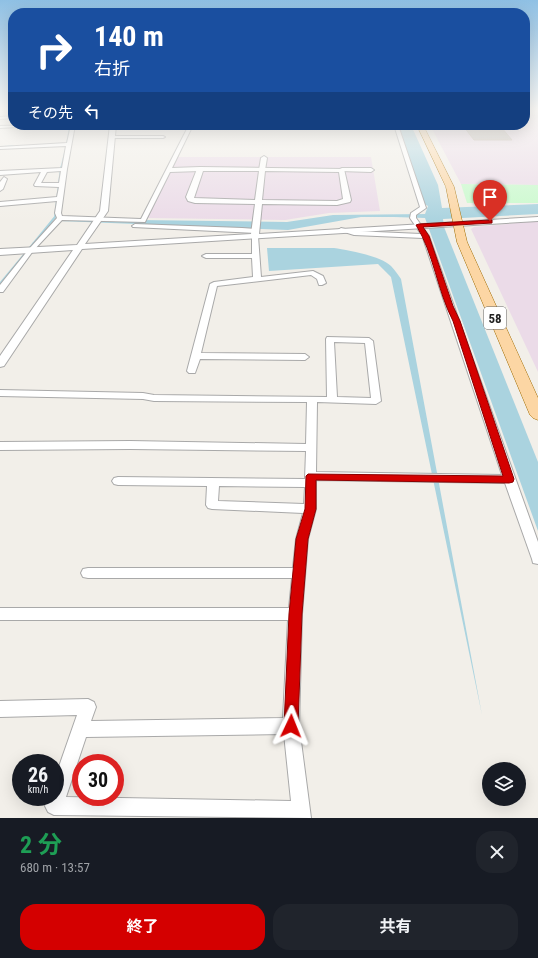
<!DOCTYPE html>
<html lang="ja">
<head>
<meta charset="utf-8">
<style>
	body { margin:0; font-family:"Roboto Condensed","Noto Sans JP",sans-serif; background:#20242c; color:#f1f3f6; height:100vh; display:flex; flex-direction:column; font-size:15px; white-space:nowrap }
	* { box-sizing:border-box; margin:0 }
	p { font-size:13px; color:#9ea1a6 }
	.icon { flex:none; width:22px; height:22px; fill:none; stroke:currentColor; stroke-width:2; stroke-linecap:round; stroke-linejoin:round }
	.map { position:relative; height:818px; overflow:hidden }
	.details { display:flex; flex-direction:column; background:#171b24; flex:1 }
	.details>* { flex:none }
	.hud { position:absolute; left:8px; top:8px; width:522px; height:122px; border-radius:16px; box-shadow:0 4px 16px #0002; background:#1a4fa0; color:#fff; overflow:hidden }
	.fabs { position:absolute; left:482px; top:762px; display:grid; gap:8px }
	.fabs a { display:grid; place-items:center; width:44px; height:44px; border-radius:50%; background:#171b24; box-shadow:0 4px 16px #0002; font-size:20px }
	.speed { position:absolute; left:12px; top:754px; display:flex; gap:8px; font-size:20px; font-weight:700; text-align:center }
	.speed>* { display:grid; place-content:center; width:52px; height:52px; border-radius:50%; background:#171b24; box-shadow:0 4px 16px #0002; line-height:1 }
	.speed small { font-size:10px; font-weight:400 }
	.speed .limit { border:6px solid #d22; background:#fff; color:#111 }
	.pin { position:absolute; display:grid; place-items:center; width:34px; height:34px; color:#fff; margin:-41px -17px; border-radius:50% 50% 50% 0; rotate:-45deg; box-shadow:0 0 4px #0007 }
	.pin .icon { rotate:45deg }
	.me { position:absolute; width:44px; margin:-22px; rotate:2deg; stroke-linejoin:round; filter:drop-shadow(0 0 3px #0008) }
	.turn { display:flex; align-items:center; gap:14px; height:84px; padding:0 20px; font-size:18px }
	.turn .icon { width:52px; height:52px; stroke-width:2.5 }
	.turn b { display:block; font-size:28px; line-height:34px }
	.then { display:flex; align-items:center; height:38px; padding:0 20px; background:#0003; gap:8px; font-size:15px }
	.round { display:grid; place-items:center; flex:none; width:42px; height:42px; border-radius:16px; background:#20242c }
	.head { display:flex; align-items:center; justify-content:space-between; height:68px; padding:0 20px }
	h1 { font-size:24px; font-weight:700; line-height:30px; color:#1e9e55 }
	.action { display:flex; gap:8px; margin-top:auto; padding:8px 20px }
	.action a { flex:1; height:46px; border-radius:16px; background:#d40000; color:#fff; font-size:16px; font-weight:700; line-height:46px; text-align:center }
	.action a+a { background:#20242c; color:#f1f3f6 }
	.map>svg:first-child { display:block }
	.industrial { fill:#ebdbe8 }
	.park { fill:#c8facc }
	.water { fill:#aad3df }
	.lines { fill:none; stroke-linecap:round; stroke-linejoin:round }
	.stream-far2 { stroke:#aad3df; stroke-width:1.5 }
	.stream-far1 { stroke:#aad3df; stroke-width:2 }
	.stream { stroke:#aad3df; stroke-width:2.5 }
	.building { fill:#c7bfb8; stroke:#c4b6ab }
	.minor-casing { stroke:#a9a9a9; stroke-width:2 }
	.tertiary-casing { stroke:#a9a9a9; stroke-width:2 }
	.primary-casing { stroke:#a06b00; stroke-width:1 }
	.minor { fill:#fff; fill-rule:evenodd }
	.tertiary { fill:#fff; fill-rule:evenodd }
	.primary { fill:#fcd6a4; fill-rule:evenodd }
	.route { fill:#d40000; stroke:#8a0000 }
	.labels { text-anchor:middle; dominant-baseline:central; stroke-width:3; stroke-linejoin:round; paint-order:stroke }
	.shield { fill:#fff; stroke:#646464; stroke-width:1 }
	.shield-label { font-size:13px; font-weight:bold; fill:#222 }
</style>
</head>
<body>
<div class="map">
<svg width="538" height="818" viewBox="0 0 538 818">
	<rect width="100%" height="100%" fill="#f2efe9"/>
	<!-- industrial -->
	<g class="industrial">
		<path d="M525,108H538V185L461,184L430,125H525Z"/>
		<path d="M175,157H371L380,211L329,213L285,220L148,218Z"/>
		<path d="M538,221V372L471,229L474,227Z"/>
	</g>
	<!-- park -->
	<path class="park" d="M461,184L538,185V203H467Z"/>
	<!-- water -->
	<g class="water">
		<path d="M397,125H411L438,185L442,208L538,204V214L443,219L444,227L538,462V531L425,218L394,217H361L288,230L60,221L61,219L287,222L333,215L425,214L428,206L424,204Z"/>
		<path d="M267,248H334C348,250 381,256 391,266C395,270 398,275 401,279L482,715L391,277L378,264L269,271Z"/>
	</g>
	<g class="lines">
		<!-- stream-far2 -->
		<g class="stream-far2">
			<path d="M67,143L70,125"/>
			<path d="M0,147L13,146"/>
			<path d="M61,168L66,148"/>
		</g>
		<!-- stream-far1 -->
		<path class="stream-far1" d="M33,244L55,217L61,167"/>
		<!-- stream -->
		<path class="stream" d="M0,284L34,243"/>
	</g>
	<!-- building -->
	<path class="building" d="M464,127H501L512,140H474Z"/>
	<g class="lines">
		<!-- minor casing -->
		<g class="minor-casing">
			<g id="minor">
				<path d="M13,116V118L0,119V117Z"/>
				<path d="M37,125L35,126L0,128V126Z"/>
				<path d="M71,125H75L67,169L61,213L62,216L141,219L189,125H193L172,168L200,167L203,169L200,171L170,172L145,222L62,220L33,251L3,292H0V285L29,249L57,218L55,213L57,201L0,206V202L57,197L59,187L35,186L34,185L41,172L0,175V171L62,168L66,146L0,149V147L67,143ZM61,171L59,183H41L47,172Z"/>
				<path d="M394,125H398L426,208L416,215V218L429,236L538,542V564L533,563L532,559L505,483L316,480V509L308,539L302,614L299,726L311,818L54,815L48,812L45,806L48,797H55V778L77,715L0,717V701L88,699L94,702L96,707L91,721L283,718L288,620H0V608H289L292,578H88L83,577L81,573L83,569L88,568H293L296,539L303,513L212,509L208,508L206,505L207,486L118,485L114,484L112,481L114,478L118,477L305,479L306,451L130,449L0,450V442L130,441L306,444L307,402L154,401L143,399L0,396V390L143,393L154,395L327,397L326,339L327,337L369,338L373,341L381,401L376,404L317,402L316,472L502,475L423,238L354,235L338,230L341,228L354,231L421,234L410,218L411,213L420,207ZM334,342L365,343L371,398L337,397ZM219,486L305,487L304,504L218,501ZM284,734L291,801L66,797L86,737Z"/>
				<path d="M112,136H163L165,137L163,138H110Z"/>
				<path d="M264,156L267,158L265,170L262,172L259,170L261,158Z"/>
				<path d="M342,168H371L374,170L371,172L340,171V169Z"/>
				<path d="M4,177L7,179L3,189L0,191V182Z"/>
				<path d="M135,224L242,228L256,229L259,231L256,233L133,227L132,226Z"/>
				<path d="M255,234L258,236L261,277L313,271L323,276L326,283L322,285H319L317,279L311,275L217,286L201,353L305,354L309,357L305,360L200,359L195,373H189L187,371L210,284L214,282L253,277L252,258H206L202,256L206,254H252V236Z"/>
			</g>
		</g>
		<!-- tertiary casing -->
		<g class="tertiary-casing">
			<path id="tertiary" d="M110,125H116L108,211L85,244L251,234L255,204L195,203L188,201L186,197L197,169L200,167L344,169L351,200L350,202L337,205L262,204L259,234L538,217V221L82,249L4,366L0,367V356L73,250L0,255V249L77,245L100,211ZM203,171H259L255,200L194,198ZM265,171L339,172L343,199L337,201L262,200Z"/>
		</g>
		<!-- primary casing -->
		<g class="primary-casing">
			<path id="primary" d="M417,125H423L454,187L467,242L538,398V420L533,418L530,415L457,242L446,187Z"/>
		</g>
		<!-- minor -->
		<use href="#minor" class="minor"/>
		<!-- tertiary -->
		<use href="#tertiary" class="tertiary"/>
		<!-- primary -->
		<use href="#primary" class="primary"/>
	</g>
	<!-- sky -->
	<linearGradient id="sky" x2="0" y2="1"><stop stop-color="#8fc0e4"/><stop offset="0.49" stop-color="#f9f8f5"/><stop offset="1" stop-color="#f9f8f5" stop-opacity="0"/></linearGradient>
	<rect width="538" height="222" fill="url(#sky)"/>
	<!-- route -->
	<path class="route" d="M490,220H492V223L423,227L429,236L453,306L460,321L514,479L513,482L509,483L316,480V509L308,539L302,614L298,726L296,731L291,733L286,731L284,726L289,614L296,539L305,509L306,476L308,474L503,476L453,321C437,290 434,254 416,225L419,224Z"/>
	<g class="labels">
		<!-- shield labels -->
		<rect class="shield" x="484" y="307" width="22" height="22" rx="3"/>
		<g class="shield-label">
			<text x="495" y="318">58</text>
		</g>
	</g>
</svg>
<div class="fabs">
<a><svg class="icon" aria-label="layers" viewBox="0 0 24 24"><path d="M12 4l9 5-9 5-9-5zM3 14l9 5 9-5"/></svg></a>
</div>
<div class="speed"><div>26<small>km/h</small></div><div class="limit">30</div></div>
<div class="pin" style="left:490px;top:221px;background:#d93025"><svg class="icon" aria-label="arrive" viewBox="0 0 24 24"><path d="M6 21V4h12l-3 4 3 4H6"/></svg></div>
<svg class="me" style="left:291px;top:726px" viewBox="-20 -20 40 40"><path d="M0-17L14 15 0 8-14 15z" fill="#d40000" stroke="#fff" stroke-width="4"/></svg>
<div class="hud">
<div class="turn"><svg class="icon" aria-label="right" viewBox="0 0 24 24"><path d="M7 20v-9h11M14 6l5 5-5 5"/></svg><div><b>140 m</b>右折</div></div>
<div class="then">その先<svg class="icon" aria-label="left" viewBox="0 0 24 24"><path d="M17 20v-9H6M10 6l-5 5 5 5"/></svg></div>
</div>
</div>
<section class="details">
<div class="head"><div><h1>2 分</h1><p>680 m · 13:57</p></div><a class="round"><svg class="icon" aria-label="close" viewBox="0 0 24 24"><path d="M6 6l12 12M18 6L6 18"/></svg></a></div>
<div class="action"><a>終了</a><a>共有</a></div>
</section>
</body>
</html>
